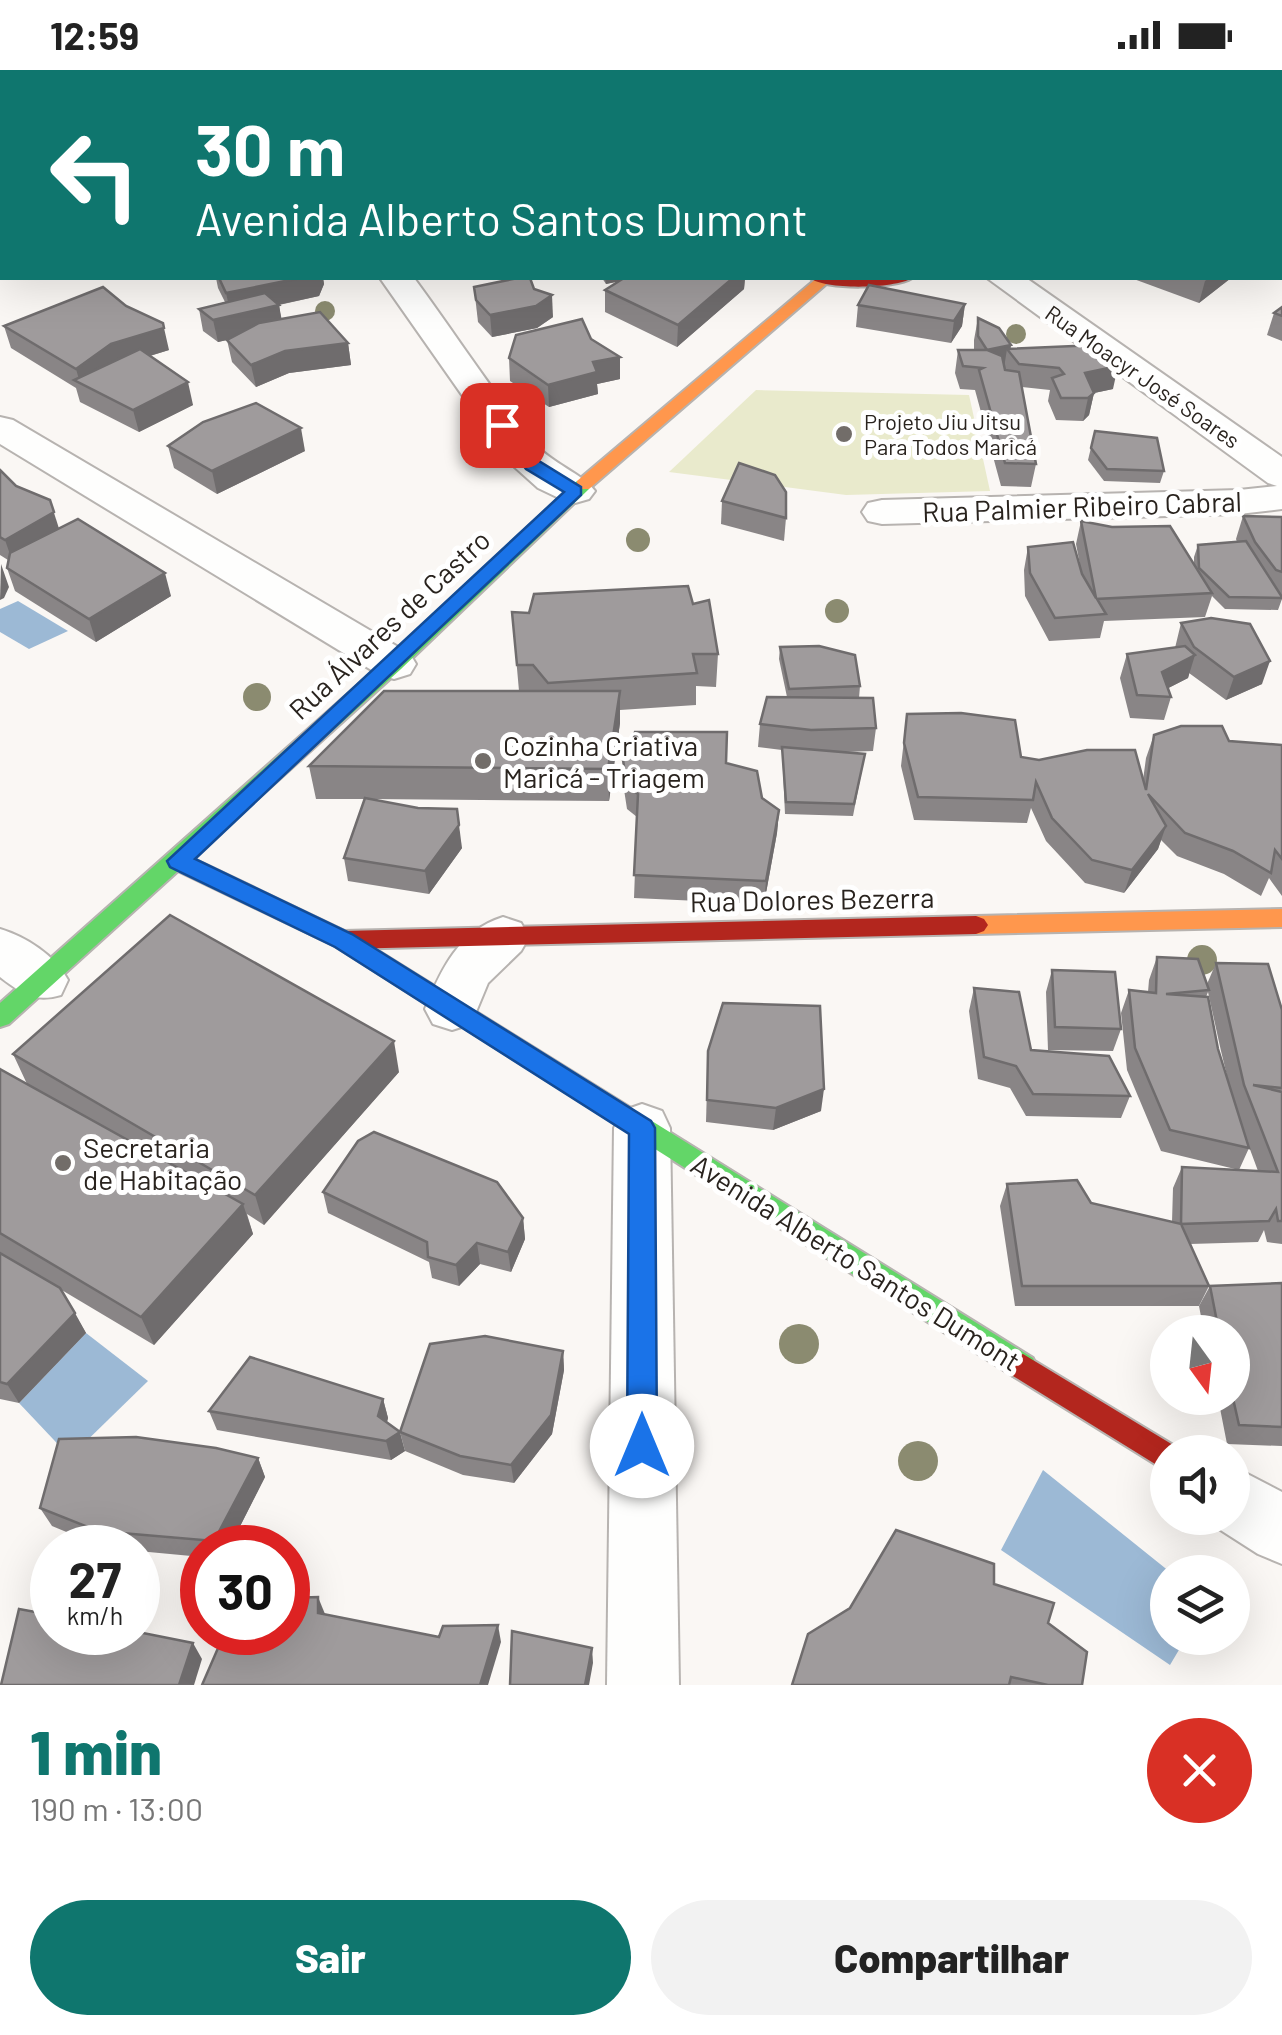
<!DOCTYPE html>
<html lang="pt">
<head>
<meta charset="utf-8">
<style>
	body { margin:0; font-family:Barlow,sans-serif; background:#f2f2f2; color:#222; height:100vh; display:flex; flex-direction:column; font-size:38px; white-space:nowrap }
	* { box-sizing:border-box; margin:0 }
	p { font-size:32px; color:#767676 }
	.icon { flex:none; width:55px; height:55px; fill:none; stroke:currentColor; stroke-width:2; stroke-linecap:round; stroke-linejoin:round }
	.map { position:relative; height:1615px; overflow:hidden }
	.sheet { display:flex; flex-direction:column; background:#fff; flex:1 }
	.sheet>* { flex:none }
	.top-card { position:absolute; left:0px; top:0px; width:1282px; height:210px; box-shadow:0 10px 40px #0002; background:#0f766e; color:#fff; overflow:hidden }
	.needle { width:65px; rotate:165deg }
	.tools { position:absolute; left:1150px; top:1245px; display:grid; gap:20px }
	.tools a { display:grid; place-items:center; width:100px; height:100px; border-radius:50%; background:#fff; box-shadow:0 10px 40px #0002; font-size:50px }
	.speed { position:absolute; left:30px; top:1455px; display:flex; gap:20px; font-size:50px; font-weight:700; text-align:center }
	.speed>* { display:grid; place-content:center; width:130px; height:130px; border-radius:50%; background:#fff; box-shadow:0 10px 40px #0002; line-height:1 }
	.speed small { font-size:25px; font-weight:400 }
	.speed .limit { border:15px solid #d22; background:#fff; color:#111 }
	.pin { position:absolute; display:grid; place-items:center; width:85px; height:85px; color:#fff; margin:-42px; border-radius:20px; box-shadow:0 5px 15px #0006 }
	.me { position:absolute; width:110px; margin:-55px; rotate:0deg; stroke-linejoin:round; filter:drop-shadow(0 0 8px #0008) }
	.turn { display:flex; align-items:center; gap:35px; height:210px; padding:0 30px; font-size:45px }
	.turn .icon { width:130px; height:130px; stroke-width:2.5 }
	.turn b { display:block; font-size:70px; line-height:85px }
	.round { display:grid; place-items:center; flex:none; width:105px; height:105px; border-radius:52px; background:#f2f2f2 }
	.overview { display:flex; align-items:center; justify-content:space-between; height:170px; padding:0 30px }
	h1 { font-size:60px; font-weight:800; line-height:75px; color:#0f766e }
	.primary-button { display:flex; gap:20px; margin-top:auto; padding:20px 30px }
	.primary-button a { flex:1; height:115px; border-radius:60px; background:#0f766e; color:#fff; font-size:40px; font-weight:800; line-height:115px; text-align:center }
	.primary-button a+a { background:#f2f2f2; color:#222 }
	.status { display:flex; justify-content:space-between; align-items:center; height:70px; padding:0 50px; background:#fff; direction:ltr }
	.status svg { height:28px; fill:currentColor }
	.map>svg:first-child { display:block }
	.green { fill:#e9eacc }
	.water { fill:#9cb9d5 }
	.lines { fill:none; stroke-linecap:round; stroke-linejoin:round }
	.street-casing { stroke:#b7b3b0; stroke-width:4 }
	.fast-casing { stroke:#b7b3b0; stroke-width:4 }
	.slow-casing { stroke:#b7b3b0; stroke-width:4 }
	.jam-casing { stroke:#b7b3b0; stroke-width:4 }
	.street { fill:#fefefd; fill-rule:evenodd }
	.fast { fill:#63d668; fill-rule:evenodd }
	.slow { fill:#ff974d; fill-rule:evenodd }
	.jam { fill:#b3261e; fill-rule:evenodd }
	.tree { fill:#8b8b70 }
	.wall { fill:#898586; fill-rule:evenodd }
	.shaded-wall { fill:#6f6c6d }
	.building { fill:#9f9b9c; stroke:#6f6c6d; stroke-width:2.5 }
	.route { fill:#1a73e8; stroke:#114b97; stroke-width:2.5 }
	.poi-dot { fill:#726d69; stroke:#fff; stroke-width:4 }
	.labels { text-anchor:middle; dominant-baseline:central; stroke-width:10; stroke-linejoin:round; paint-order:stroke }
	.far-street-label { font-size:22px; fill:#29231e; stroke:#fff }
	.far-poi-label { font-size:22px; fill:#29231e; stroke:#fff; text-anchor:start }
	.street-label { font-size:28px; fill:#29231e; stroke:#fff }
	.poi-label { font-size:28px; fill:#29231e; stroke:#fff; text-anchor:start }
</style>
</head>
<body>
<div class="status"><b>12:59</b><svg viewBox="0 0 49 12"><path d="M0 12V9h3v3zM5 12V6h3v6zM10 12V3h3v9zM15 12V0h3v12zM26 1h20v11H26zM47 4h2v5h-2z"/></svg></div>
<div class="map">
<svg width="1282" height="1615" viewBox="0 0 1282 1615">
	<rect width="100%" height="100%" fill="#faf7f4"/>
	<!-- green -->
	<path class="green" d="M756,320L969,325L990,421L846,425L669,402Z"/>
	<!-- water -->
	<g class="water">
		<path d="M18,531L68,561L29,579L0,562V539Z"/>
		<path d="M86,1263L148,1311L70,1387L19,1333Z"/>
		<path d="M1043,1400L1170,1502L1168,1568H1186L1170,1595L1001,1480Z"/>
	</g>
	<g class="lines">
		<!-- street casing -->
		<g class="street-casing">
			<g id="street">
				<path d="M858,0H886L887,2H859Z"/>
				<rect x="0" y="22" width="2" height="18"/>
				<rect x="1280" y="168" width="2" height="20"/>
				<path d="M380,208H414C454,262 491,320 534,373C551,393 583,404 595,421L589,429L575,433L561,429L538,418L509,392Z"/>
				<path d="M987,208H1026L1282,387V439L1239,444L882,454L868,451L862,442L868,433L882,430L1239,420L1277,416L1268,413Z"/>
				<path d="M0,347L13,350L410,584L416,594L410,604L394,609L378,604L0,374Z"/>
				<path d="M503,847L521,853L529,867L521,881L488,913L471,954L452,960L433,954L425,939C441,899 459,861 503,847Z"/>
				<path d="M0,859C26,867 55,885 68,910L61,925C34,933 21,923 0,907Z"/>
				<path d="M642,1034L662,1041L670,1058L679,1615H607L614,1058L622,1041Z"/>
				<path d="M1232,1396L1282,1422V1494L1258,1484L1208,1452L1206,1448H1232Z"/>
			</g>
		</g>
		<!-- fast casing -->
		<g class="fast-casing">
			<path id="fast" d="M583,410L589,411V419L401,599L192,788L351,864L1033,1288L1037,1297L1033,1306L1023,1310L1013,1306L335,876L178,801L9,954L0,957V933L387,589L577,411Z"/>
		</g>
		<!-- slow casing -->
		<g class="slow-casing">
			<g id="slow">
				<rect x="1280" y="10" width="2" height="8"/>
				<path d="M817,208L831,210L589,419H577V411Z"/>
				<path d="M1282,839V857L976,864L968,861L964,855L968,849L976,846Z"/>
			</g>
		</g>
		<!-- jam casing -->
		<g class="jam-casing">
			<g id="jam">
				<path d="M810,208H912C895,219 824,220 810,208Z"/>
				<path d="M976,846L984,849L988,855L984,861L976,864L343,879L335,876L331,870L335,864L343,861Z"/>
				<path d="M1023,1284L1178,1378L1180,1382H1168V1402L1013,1306L1009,1297L1013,1288Z"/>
			</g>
		</g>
		<!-- street -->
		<use href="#street" class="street"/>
		<!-- fast -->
		<use href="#fast" class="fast"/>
		<!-- slow -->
		<use href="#slow" class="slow"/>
		<!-- jam -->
		<use href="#jam" class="jam"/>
	</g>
	<!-- trees -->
	<g class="tree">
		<circle cx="325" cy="241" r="10"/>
		<circle cx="1016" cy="264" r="10"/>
		<circle cx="638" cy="470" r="12"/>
		<circle cx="837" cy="541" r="12"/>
		<circle cx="257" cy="627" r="14"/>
		<circle cx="1202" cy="890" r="15"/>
		<circle cx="799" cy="1274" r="20"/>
		<circle cx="918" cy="1391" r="20"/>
	</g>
	<!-- wall -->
	<g class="wall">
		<path d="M526,0H672L664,2H526Z"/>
		<path d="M1128,0H1223L1222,2H1128Z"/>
		<path d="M1282,35V80L1280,78V36Z"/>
		<path d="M2,56V80L0,76V57Z"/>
		<path d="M216,208H323L324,214L319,226L279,235L281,249L348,273L351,295L289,303L256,317L232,292L227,270L218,272L203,261L199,239L225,232L218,218Z"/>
		<path d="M602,208H745L744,219L677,277L605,242V220L619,211L606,214Z"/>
		<path d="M1131,208H1231L1199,233Z"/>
		<path d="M474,217L553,247L537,258L492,267L478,252Z"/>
		<path d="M965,234L962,256L951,273L856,257L858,235Z"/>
		<path d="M1282,237V271L1267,265L1274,243Z"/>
		<path d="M978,248L1011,275L1010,279L1113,319L1094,323L1089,345L1083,351L1056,350L1048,331L1050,320L1022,317L1036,394L1031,417L1001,416L975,320L960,319L955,303L958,280H974V270Z"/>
		<path d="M4,256L169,280L150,286L193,335L139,362L80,332L76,318L11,278Z"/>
		<path d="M591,269L620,287V309L597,314L598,324L549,337L510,311L509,288Z"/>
		<path d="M1095,361L1164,401L1160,413L1104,411L1088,390Z"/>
		<path d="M168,376L305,381L217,424L174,398Z"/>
		<path d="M0,400L59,459L171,526L96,572L15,521L7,498L8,490L0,485Z"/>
		<path d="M722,431L786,448L784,471L721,454Z"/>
		<path d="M1243,446L1282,447V529L1278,540L1225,539L1212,526L1205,547L1104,551L1100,568L1049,571L1025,526L1024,500L1028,477L1080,495L1076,474L1081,451L1194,494V487L1198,475L1237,472L1236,469Z"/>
		<path d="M693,534L718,584L716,617L696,616V635L620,640V653L609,731L370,729L462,778L429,824L348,811L344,788L365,729H316L309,696L519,621L512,542L529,543Z"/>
		<path d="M1181,553L1262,614L1226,630L1189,603L1188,608L1168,618L1171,627L1164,650L1130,648L1120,608L1127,584L1175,578Z"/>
		<path d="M780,577L860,616L859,628L876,658L873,681L845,682L865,684L853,746L785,744L782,680L758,677L760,654L787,627L779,589Z"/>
		<path d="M907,644L1021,687L1143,710L1146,688L1154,665L1282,675V826L1269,808L1261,826L1224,804L1177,786L1161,770L1158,779L1124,823L1085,813L1046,771L1031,738L1027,753L914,750L901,696Z"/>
		<path d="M623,690L726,693L762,728L779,740L777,763L764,834L634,828L637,747L627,739L623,713Z"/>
		<path d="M1157,887L1207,914L1216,893L1282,940V1174L1267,1172L1264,1160L1258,1172L1190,1174L1209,1216L1199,1236H1015L1000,1136L1007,1114L1172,1152L1173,1118L1182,1097L1258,1101L1248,1074L1249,1078L1239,1100L1161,1081L1127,1000L1121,943L1129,920L1148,922L1149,910ZM1208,922L1221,981L1229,1014L1218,979L1206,927Z"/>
		<path d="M1052,900L1121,959L1113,981L1048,980L1046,922Z"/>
		<path d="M974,918L1031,980L1130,1026L1121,1048L1026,1046L1010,1018L978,1009L969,941Z"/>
		<path d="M708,981L821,1041L773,1060L706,1052Z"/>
		<path d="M13,984L399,1002L264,1155L247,1144L253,1164L154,1275L60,1219L86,1263L19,1333L0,1329V999L27,1014Z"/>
		<path d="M323,1122L523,1148L525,1169L511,1202L480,1194L459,1216L432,1208L429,1192L328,1143Z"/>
		<path d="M1282,1213V1376L1227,1374L1218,1328H1232V1262H1204L1199,1236L1210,1216Z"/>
		<path d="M563,1281L564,1300L552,1364L514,1413L463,1405L405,1381L400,1362Z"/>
		<path d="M383,1329L388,1348L387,1352L405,1381L391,1390L217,1360L209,1341Z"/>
		<path d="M258,1388L265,1407L229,1478H202V1487L138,1481V1478H105L52,1456L40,1438Z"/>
		<path d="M1048,1553L1082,1615H792Z"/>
	</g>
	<!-- shaded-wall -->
	<g class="shaded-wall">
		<path d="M63,0H104L105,2H43Z"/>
		<path d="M608,0H626V2H601Z"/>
		<path d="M634,0H672L664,2H634Z"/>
		<path d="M300,208H323L324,214L319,226L231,245L226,223Z"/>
		<path d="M605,208H636L606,214Z"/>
		<path d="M733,208H745L744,219L677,277L678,255Z"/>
		<path d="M1209,208H1231L1199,233L1205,211Z"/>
		<path d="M552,225L553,247L537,258L492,267L490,245Z"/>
		<path d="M965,234L962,256L951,273L954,251Z"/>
		<path d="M279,235L283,257L218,272L213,250Z"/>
		<path d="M164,258L169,280L116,296L80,313L76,299L111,274Z"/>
		<path d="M348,273L351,295L289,303L256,317L251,295L285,281Z"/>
		<path d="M1011,275L1010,282L1007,279L1004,298L987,280Z"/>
		<path d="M620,287V309L597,314L598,324L549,337L548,315L593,292Z"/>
		<path d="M1118,296L1113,319L1080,326L1085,303Z"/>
		<path d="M188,312L193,335L139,362L133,340Z"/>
		<path d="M1094,323L1089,345L1083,351L1088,328Z"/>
		<path d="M301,358L305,381L217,424L212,401Z"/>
		<path d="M50,430L61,465L13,493L5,470Z"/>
		<path d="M1,494L9,517L4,528L0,530Z"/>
		<path d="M165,503L171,526L96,572L89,549Z"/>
		<path d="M1195,585L1188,608L1155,625L1162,602Z"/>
		<path d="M1270,591L1262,614L1226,630L1234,607Z"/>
		<path d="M620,621V653L609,731L608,699Z"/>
		<path d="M779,740L777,763L764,834L766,811Z"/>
		<path d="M459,755L462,778L429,824L425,801Z"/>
		<path d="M1166,756L1158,779L1124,823L1132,800Z"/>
		<path d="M394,971L399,1002L264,1155L255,1125Z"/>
		<path d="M824,1019L821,1041L773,1060L776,1038Z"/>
		<path d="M243,1134L253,1164L154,1275L141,1247Z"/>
		<path d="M523,1148L525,1169L511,1202L508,1182Z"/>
		<path d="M477,1173L480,1194L459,1216L456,1195Z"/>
		<path d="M75,1243L86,1263L19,1333L7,1314Z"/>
		<path d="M563,1281L564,1300L552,1364L514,1413L511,1395Z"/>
		<path d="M383,1329L388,1348L383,1365L378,1346Z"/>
		<path d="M400,1362L405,1381L391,1390L386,1371Z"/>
		<path d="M258,1388L265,1407L229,1478H217L214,1471Z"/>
		<path d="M318,1527L325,1544L318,1543Z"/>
		<path d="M498,1555L501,1572L488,1615H480Z"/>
		<path d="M193,1573L202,1589L194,1615H179Z"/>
		<path d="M592,1578L593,1593L589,1615H585Z"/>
	</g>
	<!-- building -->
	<g class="building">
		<path d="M118,0H195L201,2H122Z"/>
		<path d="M282,0H318L324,2H276Z"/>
		<path d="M470,0H516L520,2H462Z"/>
		<path d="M540,0H608L601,2H545Z"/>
		<path d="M691,0H740L735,2H686Z"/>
		<path d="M741,0H809L814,2H735Z"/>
		<path d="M1280,35H1282V53L1280,50Z"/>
		<path d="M219,208H300L226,223Z"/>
		<path d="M518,208H530L534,219L552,225L536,236L490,245L476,230L474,217Z"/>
		<path d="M624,208H733L678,255L605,220Z"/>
		<path d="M869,215L965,234L954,251L858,235Z"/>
		<path d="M103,217L126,236L163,253L164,258L111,274L76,299L4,256Z"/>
		<path d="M265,223L279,235L213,250L199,239Z"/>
		<path d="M1282,237V246L1274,243Z"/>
		<path d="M320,242L348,273L285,281L251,295L227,270L259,253Z"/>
		<path d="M978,248L999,258L1011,275L987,280L1002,286L1005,300L1019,302L1036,394L1005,393L979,300L983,298L963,296L958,280H987L978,266Z"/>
		<path d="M582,249L591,269L620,287L593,292L597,302L548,315L509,288L516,265Z"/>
		<path d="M1097,275L1118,296L1085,303L1094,323L1088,328H1061L1052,308L1064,304L1059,298L1019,294L1007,279Z"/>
		<path d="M140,279L188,312L133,340L74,310Z"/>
		<path d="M256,333L301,358L212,401L168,376L203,352Z"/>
		<path d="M1095,361L1157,368L1164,401L1107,399L1091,378Z"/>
		<path d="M739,393L775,405L786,422V448L722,431Z"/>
		<path d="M0,400L16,416L50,430L54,442L5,470L0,467Z"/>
		<path d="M1243,446L1282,447V502L1276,500L1255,472Z"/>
		<path d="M78,449L165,503L89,549L7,498L10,483Z"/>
		<path d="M1081,451L1112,457L1170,456L1212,523L1097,529L1106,544L1055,548L1030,503L1028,477L1073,472L1082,504L1096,528Z"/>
		<path d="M1246,471L1282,527V528L1229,527L1199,498L1198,475Z"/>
		<path d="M688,516L693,534L709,530L718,584H693L697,603L548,613L533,595H517L512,542L529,543L534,524Z"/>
		<path d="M1211,548L1250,554L1270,591L1234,607L1194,577L1181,553Z"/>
		<path d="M819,576L855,585L860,616L789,619L780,577Z"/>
		<path d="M1185,576L1195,585L1162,602L1171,627L1137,625L1127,584Z"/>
		<path d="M384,621H620L608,699L309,696Z"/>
		<path d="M767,627L873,628L876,658L811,660L760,654Z"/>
		<path d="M961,643L1015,650L1021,687L1039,690L1087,680H1135L1146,720L1154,665L1181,656H1222L1229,671L1282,675V789L1275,780L1271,803L1233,781L1185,763L1148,724L1166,756L1132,800L1092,790L1052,748L1036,712L1033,730L918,727L904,673L907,644Z"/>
		<path d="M635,662H727L726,693L757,701L762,728L779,740L766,811L634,805L638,724L627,716L623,690Z"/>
		<path d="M782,677L865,684L854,734L786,732Z"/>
		<path d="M365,728L418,738L457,739L459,755L425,801L344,788Z"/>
		<path d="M170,845L394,971L255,1125L13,984Z"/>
		<path d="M1157,887L1198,889L1209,920L1166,924L1208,927L1218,979L1249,1078L1170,1060L1135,978L1129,920L1156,923Z"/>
		<path d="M1216,893L1268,894L1282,940V1018L1253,1015L1282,1022V1151H1278L1276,1139L1269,1151L1181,1154L1209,1216H1022L1007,1114L1077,1110L1091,1133L1181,1154L1182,1097L1278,1102L1244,1015Z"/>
		<path d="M1052,900L1115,902L1121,959L1055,957Z"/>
		<path d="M974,918L1019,922L1031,980L1109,986L1130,1026L1033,1024L1016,996L984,987Z"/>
		<path d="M723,933L820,936L824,1019L776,1038L707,1030L708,981Z"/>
		<path d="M0,999L243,1134L141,1247L0,1163Z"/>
		<path d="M374,1062L497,1112L523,1148L508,1182L477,1173L456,1195L428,1187L427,1172L323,1122L358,1071Z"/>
		<path d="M0,1183L60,1218L75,1243L7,1314L0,1312Z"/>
		<path d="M1282,1213V1357L1239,1355L1232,1324V1262H1219L1210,1216Z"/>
		<path d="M485,1266L563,1281L551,1345L511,1395L460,1386L400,1362L430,1274Z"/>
		<path d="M250,1287L383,1329L378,1346L400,1362L386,1371L209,1341Z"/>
		<path d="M136,1367L216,1378L258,1388L214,1471L98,1461L40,1438L59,1369Z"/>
		<path d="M896,1460L994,1494V1514L1054,1533L1048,1553L1087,1582L1082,1615H1048L1011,1607L1009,1615H792L808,1564L850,1538Z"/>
		<path d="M318,1527V1543L439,1567L443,1556L498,1555L480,1615H202L225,1562H288V1528Z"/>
		<path d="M19,1539L52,1545V1562H138L193,1573L179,1615H1Z"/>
		<path d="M512,1561L592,1578L585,1615H510Z"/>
	</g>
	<!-- route -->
	<path class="route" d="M502,350L508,351L539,391L581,417V425L195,789L352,864L651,1051L655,1058L657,1376L653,1386L642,1391L632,1386L627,1376L629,1064L335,877L170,797L167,791L564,422L526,399L493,355Z"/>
	<!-- markers -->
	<g class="poi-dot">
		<circle cx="844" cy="364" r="10"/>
		<circle cx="483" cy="691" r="10"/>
		<circle cx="63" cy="1093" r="10"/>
	</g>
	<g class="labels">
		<!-- far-street labels -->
		<g class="far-street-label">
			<text transform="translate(1143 306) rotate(35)">Rua Moacyr José Soares</text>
		</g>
		<!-- far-poi labels -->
		<g class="far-poi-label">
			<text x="864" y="351">Projeto Jiu Jitsu<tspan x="864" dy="25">Para Todos Maricá</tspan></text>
		</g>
		<!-- street labels -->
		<g class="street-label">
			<text transform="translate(1082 436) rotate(-2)">Rua Palmier Ribeiro Cabral</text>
			<text transform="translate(389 554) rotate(-43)">Rua Álvares de Castro</text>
			<text transform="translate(812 829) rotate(-1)">Rua Dolores Bezerra</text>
			<text transform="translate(856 1192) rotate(32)">Avenida Alberto Santos Dumont</text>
		</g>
		<!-- poi labels -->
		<g class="poi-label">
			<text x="503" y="675">Cozinha Criativa<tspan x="503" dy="32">Maricá - Triagem</tspan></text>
			<text x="83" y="1077">Secretaria<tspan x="83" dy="32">de Habitação</tspan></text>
		</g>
	</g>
</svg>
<div class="tools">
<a><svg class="needle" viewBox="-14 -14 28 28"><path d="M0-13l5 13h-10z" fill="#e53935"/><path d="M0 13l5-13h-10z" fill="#767676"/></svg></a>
<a><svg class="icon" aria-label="sound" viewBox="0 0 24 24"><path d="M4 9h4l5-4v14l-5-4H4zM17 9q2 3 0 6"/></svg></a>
<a><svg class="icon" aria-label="layers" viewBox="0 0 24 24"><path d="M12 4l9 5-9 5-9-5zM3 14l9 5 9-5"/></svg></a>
</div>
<div class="speed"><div>27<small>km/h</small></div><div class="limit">30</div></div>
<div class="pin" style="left:502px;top:355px;background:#d93025"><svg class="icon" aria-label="arrive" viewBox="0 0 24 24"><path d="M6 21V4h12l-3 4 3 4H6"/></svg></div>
<svg class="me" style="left:642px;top:1376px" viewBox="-20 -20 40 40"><circle r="19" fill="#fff"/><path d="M0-13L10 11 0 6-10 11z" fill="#1a73e8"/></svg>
<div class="top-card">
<div class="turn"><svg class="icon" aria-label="left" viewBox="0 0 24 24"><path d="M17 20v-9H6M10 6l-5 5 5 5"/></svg><div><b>30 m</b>Avenida Alberto Santos Dumont</div></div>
</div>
</div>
<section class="sheet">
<div class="overview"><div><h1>1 min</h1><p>190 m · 13:00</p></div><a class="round" style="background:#d93025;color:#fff"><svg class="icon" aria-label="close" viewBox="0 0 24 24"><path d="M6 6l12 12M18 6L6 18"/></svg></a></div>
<div class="primary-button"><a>Sair</a><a>Compartilhar</a></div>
</section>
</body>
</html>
